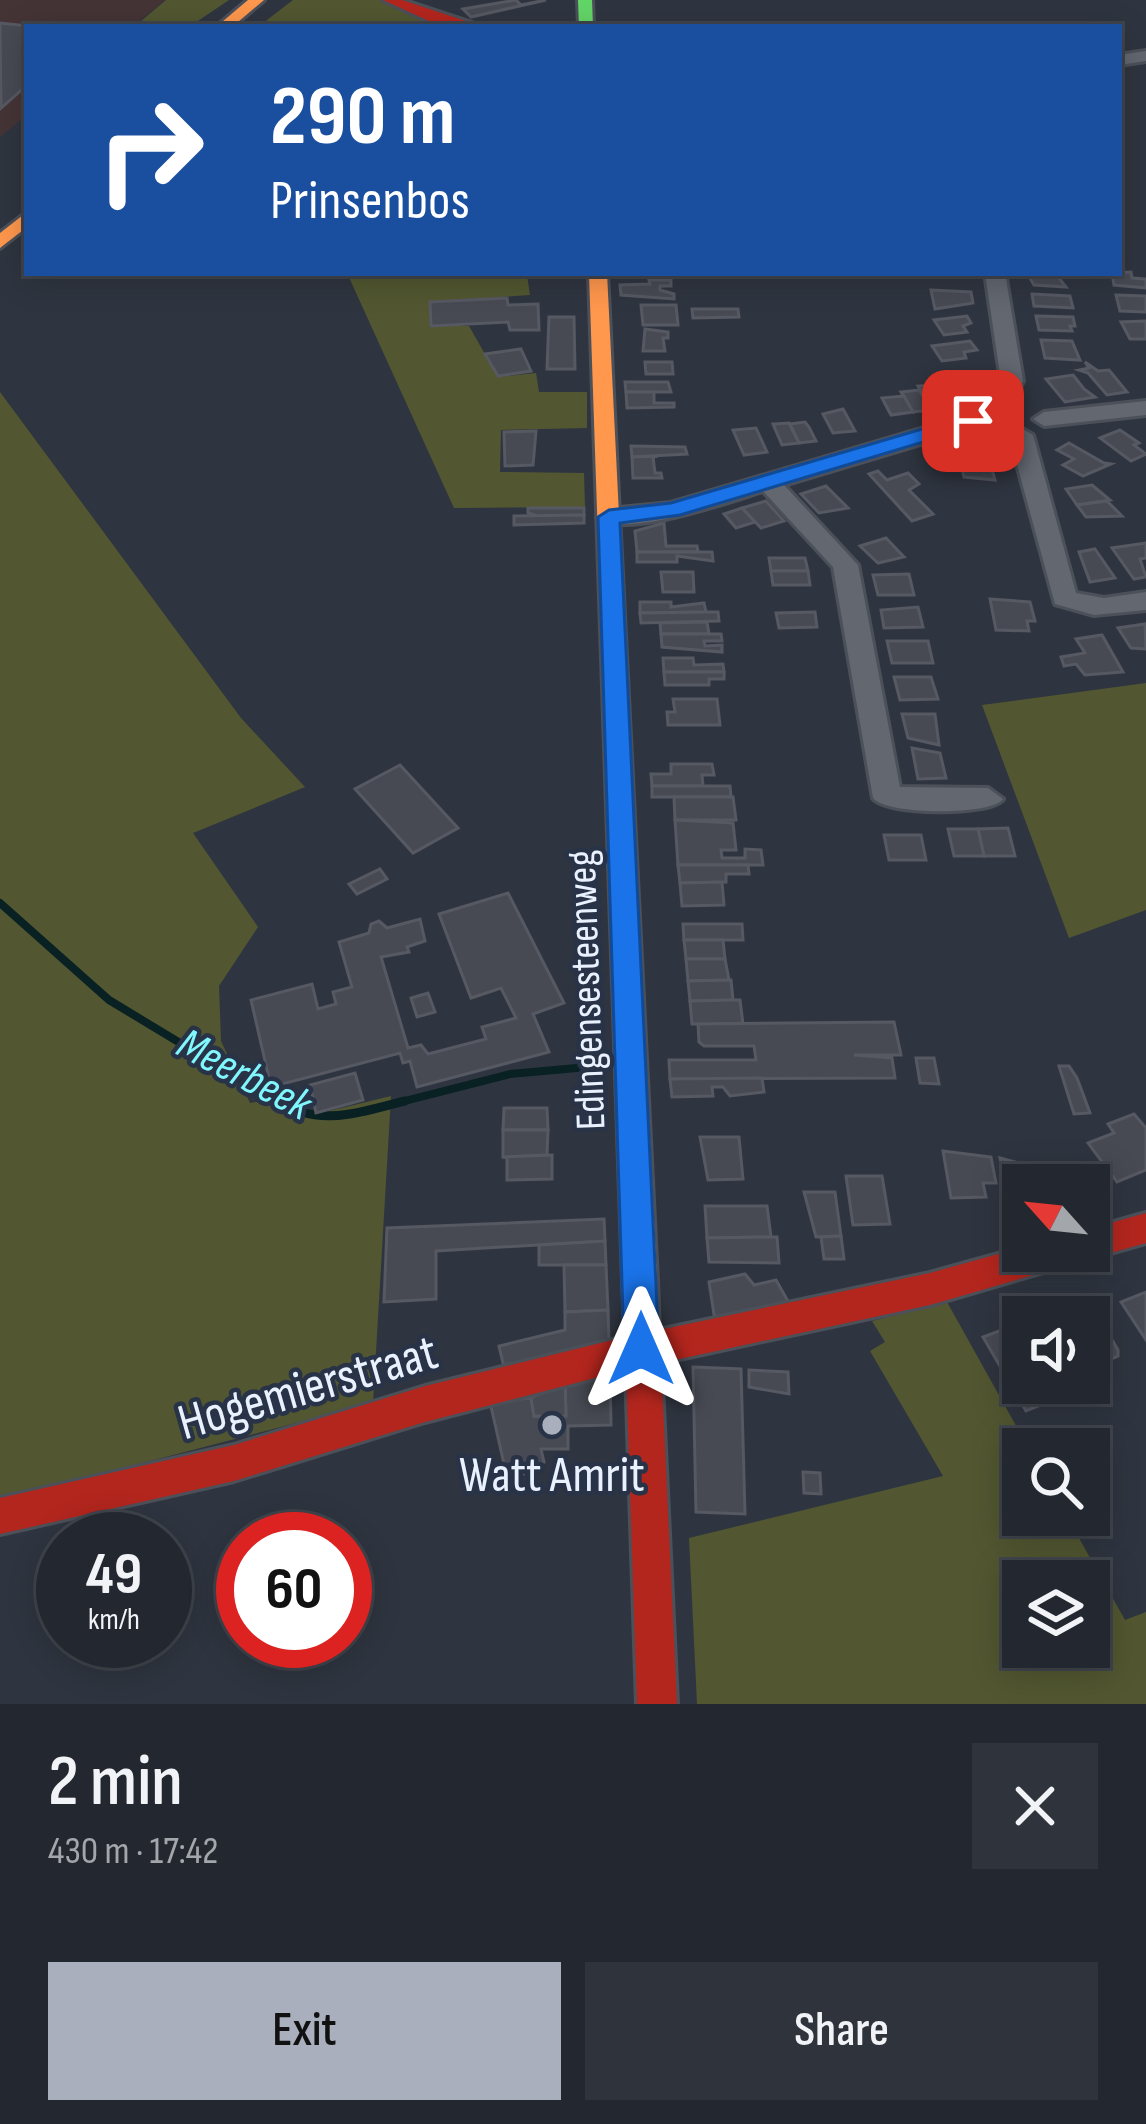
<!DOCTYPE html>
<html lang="en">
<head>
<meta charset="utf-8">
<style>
	body { margin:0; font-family:"Sofia Sans Condensed",sans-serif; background:#2f343c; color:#f1f3f6; height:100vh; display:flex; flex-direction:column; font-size:45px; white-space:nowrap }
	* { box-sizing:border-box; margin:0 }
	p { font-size:39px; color:#a3a6ab }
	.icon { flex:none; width:66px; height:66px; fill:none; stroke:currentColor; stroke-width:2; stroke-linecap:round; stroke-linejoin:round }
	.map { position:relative; height:1704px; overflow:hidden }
	.sheet { display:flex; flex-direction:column; background:#232830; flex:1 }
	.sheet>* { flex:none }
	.hud { position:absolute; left:24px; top:24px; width:1098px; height:252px; border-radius:0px; box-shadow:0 6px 30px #0003,0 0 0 3px #40444c; background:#1a4fa0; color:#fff; overflow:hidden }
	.needle { width:78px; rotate:297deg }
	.tools { position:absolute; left:1002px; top:1164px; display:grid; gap:24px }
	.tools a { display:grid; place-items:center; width:108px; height:108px; border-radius:0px; background:#232830; box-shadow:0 6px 30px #0003,0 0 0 3px #40444c; font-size:60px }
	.speed { position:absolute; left:36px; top:1512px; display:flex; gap:24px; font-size:60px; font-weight:700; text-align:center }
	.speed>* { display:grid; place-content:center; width:156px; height:156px; border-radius:50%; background:#232830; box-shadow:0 6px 30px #0003,0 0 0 3px #40444c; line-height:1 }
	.speed small { font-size:30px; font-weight:400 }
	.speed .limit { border:18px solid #d22; background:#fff; color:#111 }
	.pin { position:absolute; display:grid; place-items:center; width:102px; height:102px; color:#fff; margin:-51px; border-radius:24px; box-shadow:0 6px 18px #0006 }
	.me { position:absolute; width:132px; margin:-66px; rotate:0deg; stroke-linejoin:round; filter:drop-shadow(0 0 9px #0008) }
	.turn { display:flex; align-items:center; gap:42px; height:252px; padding:0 48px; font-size:54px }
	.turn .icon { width:156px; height:156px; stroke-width:2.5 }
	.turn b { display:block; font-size:84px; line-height:102px }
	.round { display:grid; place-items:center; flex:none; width:126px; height:126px; border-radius:0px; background:#2f343c }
	.head { display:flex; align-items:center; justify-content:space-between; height:204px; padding:0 48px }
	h1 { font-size:72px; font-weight:600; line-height:90px }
	.action { display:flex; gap:24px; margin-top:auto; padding:24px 48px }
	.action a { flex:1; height:138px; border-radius:0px; background:#a9afbc; color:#111; font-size:48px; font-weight:600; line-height:138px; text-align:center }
	.action a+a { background:#2f343c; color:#f1f3f6 }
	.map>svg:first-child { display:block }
	.industrial { fill:#453436 }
	.green { fill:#525731; fill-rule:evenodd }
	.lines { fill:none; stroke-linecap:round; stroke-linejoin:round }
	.stream-far1 { stroke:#092123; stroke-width:8 }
	.stream { stroke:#092123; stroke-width:9 }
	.building { fill:#474a53; stroke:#565862; stroke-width:3 }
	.street-casing { stroke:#4b5059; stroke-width:6 }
	.fast-casing { stroke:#4b5059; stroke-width:6 }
	.slow-casing { stroke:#4b5059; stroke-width:6 }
	.jam-casing { stroke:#4b5059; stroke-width:6 }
	.street { fill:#626770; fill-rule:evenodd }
	.fast { fill:#63d668; fill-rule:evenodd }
	.slow { fill:#ff974d; fill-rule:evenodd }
	.jam { fill:#b3261e; fill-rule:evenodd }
	.route { fill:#1a73e8; stroke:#114b97; stroke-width:3 }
	.poi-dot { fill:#a9afbc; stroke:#283347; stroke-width:4.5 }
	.labels { text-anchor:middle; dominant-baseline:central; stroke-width:9; stroke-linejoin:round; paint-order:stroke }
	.street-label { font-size:42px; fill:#eaf1fe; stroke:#283347 }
	.water-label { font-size:45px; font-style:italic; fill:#80f6fd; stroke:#283347 }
	.near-street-label { font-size:51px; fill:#eaf1fe; stroke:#283347 }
	.near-poi-label { font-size:51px; fill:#eaf1fe; stroke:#283347 }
</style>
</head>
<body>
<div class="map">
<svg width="1146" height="1704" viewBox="0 0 1146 1704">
	<rect width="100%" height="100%" fill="#2f3540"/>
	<!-- industrial -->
	<path class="industrial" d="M0,0H165L132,27H27V115L0,137Z"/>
	<!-- green -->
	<g class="green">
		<path d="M166,0H229L189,27H134Z"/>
		<path d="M293,0H380L449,27H258Z"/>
		<path d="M347,273H570L527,275L530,295L429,302L430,325L469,326L498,377L536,373L539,392H587V428L501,430L500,472L584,473L585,507L454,508Z"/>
		<path d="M0,392L241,718L305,787L193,833L258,927L219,986L221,1041L250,1103L300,1095L309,1116L391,1096L373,1403L0,1500Z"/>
		<path d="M1146,683V910L1069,938L982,705Z"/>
		<path d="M947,1302L1029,1449H1023V1515H1066L1125,1620L1146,1612V1704H697L689,1538L943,1476L870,1351L885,1342L872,1321ZM1023,1581H1089V1647H1023Z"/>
	</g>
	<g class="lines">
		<!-- stream-far1 -->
		<g class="stream-far1">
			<path d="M0,903L109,1000L281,1104"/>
			<path d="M393,1104L510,1074L599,1066"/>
		</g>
		<!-- stream -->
		<path class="stream" d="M277,1101C320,1128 359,1112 405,1101"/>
	</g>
	<!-- building -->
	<g class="building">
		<path d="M516,0L521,5L546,0L471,17L463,9Z"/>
		<path d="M0,23L37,27H27V85L1,108Z"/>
		<path d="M1131,272L1132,278L1146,279V288L1114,285L1112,273Z"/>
		<path d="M1027,273H1055L1066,287L1034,285Z"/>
		<path d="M649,280H671V286H660V290L674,294V299L621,295L620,285L650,284Z"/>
		<path d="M931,290L971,292L973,303L935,309Z"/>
		<path d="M1032,294L1070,296L1073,308L1034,306Z"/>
		<path d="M1116,295L1146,296V312L1120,311Z"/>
		<path d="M507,298L508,305L538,304L539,330H510L508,322L431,326L430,302Z"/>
		<path d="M641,305H676L678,325H643Z"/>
		<path d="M692,309H738L739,317L693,318Z"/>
		<path d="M967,316L971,323L963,326L967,332L944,335L934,320Z"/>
		<path d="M1036,316L1073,317L1075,326H1070L1072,331L1039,330Z"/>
		<path d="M549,317H574L575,369H547Z"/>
		<path d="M1146,321V339H1130L1121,322Z"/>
		<path d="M645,329L668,332V338H663L665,351H643Z"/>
		<path d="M1041,340L1072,341L1080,360L1045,358Z"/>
		<path d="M970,341L977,350L964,352L966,358L942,361L932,346Z"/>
		<path d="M521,349L531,371L498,376L485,354Z"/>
		<path d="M645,362H672L673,374H646Z"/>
		<path d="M1085,362L1098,371L1109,370L1127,392L1107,395L1088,373L1079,370L1089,368Z"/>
		<path d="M1073,375L1084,389L1095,397L1065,402L1046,379Z"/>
		<path d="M625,382H668L671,392H626Z"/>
		<path d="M935,385L946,403L929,405L918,386Z"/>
		<path d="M919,390L929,405L932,410L913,412L901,392Z"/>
		<path d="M626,392H654V403H674V407L627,408Z"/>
		<path d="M904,396L913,412L891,415L882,398Z"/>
		<path d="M843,409L855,431L833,433L823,414Z"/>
		<path d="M805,422L809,427L816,441L799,443L790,424Z"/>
		<path d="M789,423L799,443L782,445L773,424Z"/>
		<path d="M756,428L767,452L744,455L733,430Z"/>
		<path d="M1120,430L1139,443L1134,445L1146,454L1131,461L1100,438Z"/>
		<path d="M536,431L533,465L505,466L504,432Z"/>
		<path d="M1069,443L1104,463L1111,464L1083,476L1063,465L1074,459L1057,450Z"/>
		<path d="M631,446L685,447L687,454L632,457Z"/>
		<path d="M658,456L653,457L655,473H661L662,478H633L632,457Z"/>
		<path d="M976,458H989L995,480L964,477L960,461Z"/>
		<path d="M878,471L887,480L908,473L919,484L909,490L933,514L912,521L869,474Z"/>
		<path d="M1092,485L1110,500L1077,505L1066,489Z"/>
		<path d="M826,486L848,508L819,513L801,494Z"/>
		<path d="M766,501L784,521L761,528L742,508Z"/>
		<path d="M1107,501L1122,516L1086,517L1077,505Z"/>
		<path d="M528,508H584V515L537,516L528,513Z"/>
		<path d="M742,508L755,522L736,528L724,514Z"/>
		<path d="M584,515V523L514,525V516Z"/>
		<path d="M664,523L666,546H697L698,552H637L635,531Z"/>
		<path d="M886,538L904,557L878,563L860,546Z"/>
		<path d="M1146,543V558L1140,559L1146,577L1134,579L1112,548Z"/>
		<path d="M1095,549L1115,578L1090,582L1079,552Z"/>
		<path d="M637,552H712L713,561L677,556V562H637Z"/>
		<path d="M769,558H805L808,571H771Z"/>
		<path d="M771,571H808L810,585H773Z"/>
		<path d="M661,572H693L694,592H663Z"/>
		<path d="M909,574L914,595H878L873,575Z"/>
		<path d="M990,599L1030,602L1035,621H1027L1029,631L996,630Z"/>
		<path d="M640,602H671V607L704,603L706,612L640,613Z"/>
		<path d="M918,607L923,627L884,628L881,610Z"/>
		<path d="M706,612H718L719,621L641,623L640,613Z"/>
		<path d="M815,612L817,627L779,628L776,613Z"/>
		<path d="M707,622L709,634H661L660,623Z"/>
		<path d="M1145,624L1146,649L1131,648L1118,628Z"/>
		<path d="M661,634H721L722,641H704L705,646L722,645V652L662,647Z"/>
		<path d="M1102,635L1123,672L1085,675L1076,664L1064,666L1061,657L1085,653L1076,639Z"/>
		<path d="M887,641H928L933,663H892Z"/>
		<path d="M663,658H693L694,665L723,664L724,672H664Z"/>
		<path d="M664,672H724V679H709V685H665Z"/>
		<path d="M894,677H931L938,699L900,700Z"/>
		<path d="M673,699H717L720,725H668L667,712H675Z"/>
		<path d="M902,714H935L939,745L908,738Z"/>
		<path d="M912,748L940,753L946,778L918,779Z"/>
		<path d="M671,764H712L714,775H702L703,786H652L651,774H671Z"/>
		<path d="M400,765L458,828L413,853L355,789Z"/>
		<path d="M652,786H730L731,797H652Z"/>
		<path d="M674,797H733L736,820H675Z"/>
		<path d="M675,820L733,823L736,850H721L722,858H745V849L761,850L763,865H678Z"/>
		<path d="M1008,828L1015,856H984L978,829Z"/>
		<path d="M948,829H978L984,856H954Z"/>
		<path d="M884,835H921L926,860H889Z"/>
		<path d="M678,865H748L749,874H726V882L680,883Z"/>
		<path d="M380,869L387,879L357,894L349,884Z"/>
		<path d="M722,882L724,905L682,906L680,883Z"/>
		<path d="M508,893L564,1003L533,1014L549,1052L417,1087L410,1061L403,1063L400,1053L271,1087L251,1000L312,984L318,1009L336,1004L333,992L352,987L339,942L369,933L371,924L379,921L387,928L420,919L425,941L407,947L409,952L381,957L408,1048L421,1045L428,1054L486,1039L482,1027L516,1018L501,988L471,998L439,914Z"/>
		<path d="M683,924H742L743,940H684Z"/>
		<path d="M684,940H723L725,959H686Z"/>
		<path d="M686,959H725L729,980L688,981Z"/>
		<path d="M731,980L733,1000L690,1001L688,981Z"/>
		<path d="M428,993L435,1012L417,1017L411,998Z"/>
		<path d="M733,1000H740L743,1024H692L690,1001Z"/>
		<path d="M894,1022L901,1055H854L892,1058L895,1078L670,1079L669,1060H756L754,1046H704L699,1042L698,1024Z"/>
		<path d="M916,1058H934L939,1084L920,1083Z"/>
		<path d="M1059,1066H1069L1077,1078L1090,1113L1074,1114Z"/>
		<path d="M355,1073L363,1100L316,1113L310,1085Z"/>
		<path d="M762,1078L764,1092L730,1096L723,1087H712L713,1096L672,1097L670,1079Z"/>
		<path d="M504,1108H547L548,1130H503Z"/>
		<path d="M1134,1114L1146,1128V1170L1117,1182L1088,1143L1114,1133L1108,1124Z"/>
		<path d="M503,1130H548L547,1155L503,1157Z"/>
		<path d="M700,1137H739L743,1179L708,1180Z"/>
		<path d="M943,1151L991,1157L996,1183H983L986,1197L951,1198Z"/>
		<path d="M552,1155V1179L507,1180V1158L503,1157Z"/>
		<path d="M1000,1158L1015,1162L1023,1191V1226L1010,1200Z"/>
		<path d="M846,1176H882L890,1224L853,1225Z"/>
		<path d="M804,1192H835L841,1236L816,1237Z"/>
		<path d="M705,1206H767L771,1237L707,1238Z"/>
		<path d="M604,1219L605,1241L436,1251V1299L384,1302L387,1228Z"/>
		<path d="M841,1236L844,1259H824L821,1237Z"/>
		<path d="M771,1237H777L779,1263L709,1262L707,1238Z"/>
		<path d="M605,1241L606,1265H539V1245Z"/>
		<path d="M564,1265H606L608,1310L565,1312Z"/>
		<path d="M745,1274L754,1285L776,1280L789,1303L715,1321L709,1282Z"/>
		<path d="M1146,1292V1340L1121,1302Z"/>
		<path d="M1089,1301L1118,1350V1356L1091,1368L1089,1317L1053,1315Z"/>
		<path d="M608,1310L609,1340L504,1367L499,1346L565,1330V1312Z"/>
		<path d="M1023,1322V1383H1065L1071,1393L1026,1411L983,1337Z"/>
		<path d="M693,1367L741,1369L745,1514L696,1512Z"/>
		<path d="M749,1370L788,1372L789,1394L749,1387Z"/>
		<path d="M610,1371L611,1425L568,1426V1449H541L544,1462L521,1465L523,1474L507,1477L490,1402L531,1398L534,1416H566L565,1382Z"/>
		<path d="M565,1382L566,1416H534L531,1398Z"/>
		<path d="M803,1472L820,1473L821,1494L804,1493Z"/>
	</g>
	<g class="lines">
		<!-- street casing -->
		<g class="street-casing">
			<g id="street">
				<path d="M1146,51V61L1119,65V55Z"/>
				<path d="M985,273H1005L1023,381L1015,398L981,426L784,485L858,565L900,787L988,788L1003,799C991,816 885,815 873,798L833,567L763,491C730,501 622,540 597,517L609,509L671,503L965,416L997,390L1001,381Z"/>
				<path d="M1146,401V415L1044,426L1033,419L1044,412Z"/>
				<path d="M1021,428L1033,435L1076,593L1104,598L1146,592V610L1094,615L1055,604L1009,435Z"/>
			</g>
		</g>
		<!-- fast casing -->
		<g class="fast-casing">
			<path id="fast" d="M578,0H592L593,27H579Z"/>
		</g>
		<!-- slow casing -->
		<g class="slow-casing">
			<g id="slow">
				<path d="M248,0H264L232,27H216Z"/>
				<path d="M27,212V227L0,248V233Z"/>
				<path d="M589,273H607L657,1281L652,1292L640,1297L628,1292L623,1281Z"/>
			</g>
		</g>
		<!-- jam casing -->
		<g class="jam-casing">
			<g id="jam">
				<path d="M383,0H402L484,27L431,22Z"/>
				<path d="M1146,1213V1243L1089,1259L1079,1255L1076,1262L1064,1266L930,1305L661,1363L677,1704H637L626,1370L425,1422L234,1481L0,1534V1498L234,1445L425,1386L625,1337L623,1281L628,1270L640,1265L652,1270L657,1281L659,1330L930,1273L1023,1247V1251H1089V1229Z"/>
			</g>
		</g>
		<!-- street -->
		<use href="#street" class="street"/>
		<!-- fast -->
		<use href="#fast" class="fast"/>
		<!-- slow -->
		<use href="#slow" class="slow"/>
		<!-- jam -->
		<use href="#jam" class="jam"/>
	</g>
	<!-- route -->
	<path class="route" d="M973,414L980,416V425L680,515L620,523L659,1349L654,1361L641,1366L629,1361L624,1349L598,517L609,510L671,503Z"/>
	<!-- markers -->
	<circle class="poi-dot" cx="552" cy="1425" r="12"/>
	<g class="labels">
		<!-- street labels -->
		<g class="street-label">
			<text transform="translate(587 990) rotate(-92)">Edingensesteenweg</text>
		</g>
		<!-- water labels -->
		<g class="water-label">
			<text transform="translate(244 1075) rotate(28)">Meerbeek</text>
		</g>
		<!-- near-street labels -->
		<g class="near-street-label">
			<text transform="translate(308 1388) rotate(-16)">Hogemierstraat</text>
		</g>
		<!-- near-poi labels -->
		<g class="near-poi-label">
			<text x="552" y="1475">Watt Amrit</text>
		</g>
	</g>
</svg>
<div class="tools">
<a><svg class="needle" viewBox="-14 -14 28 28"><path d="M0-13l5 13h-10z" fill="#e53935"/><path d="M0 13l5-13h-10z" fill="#a3a6ab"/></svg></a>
<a><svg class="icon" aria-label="sound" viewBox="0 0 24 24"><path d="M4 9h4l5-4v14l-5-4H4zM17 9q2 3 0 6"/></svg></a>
<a><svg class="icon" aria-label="search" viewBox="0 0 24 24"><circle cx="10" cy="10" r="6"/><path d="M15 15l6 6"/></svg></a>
<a><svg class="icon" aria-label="layers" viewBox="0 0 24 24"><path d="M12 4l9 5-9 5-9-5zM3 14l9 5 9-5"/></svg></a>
</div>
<div class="speed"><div>49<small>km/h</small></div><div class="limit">60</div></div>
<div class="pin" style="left:973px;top:421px;background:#d93025"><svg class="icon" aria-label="arrive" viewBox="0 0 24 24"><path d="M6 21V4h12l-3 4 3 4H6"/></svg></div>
<svg class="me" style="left:641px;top:1349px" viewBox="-20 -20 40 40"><path d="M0-17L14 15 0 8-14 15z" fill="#1a73e8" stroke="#fff" stroke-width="4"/></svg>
<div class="hud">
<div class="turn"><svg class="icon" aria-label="right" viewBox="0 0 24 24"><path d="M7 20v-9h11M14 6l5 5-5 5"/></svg><div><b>290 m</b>Prinsenbos</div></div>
</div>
</div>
<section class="sheet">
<div class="head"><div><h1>2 min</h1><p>430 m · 17:42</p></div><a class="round"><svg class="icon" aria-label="close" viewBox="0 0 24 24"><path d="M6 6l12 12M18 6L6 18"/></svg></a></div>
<div class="action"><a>Exit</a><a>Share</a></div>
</section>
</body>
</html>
